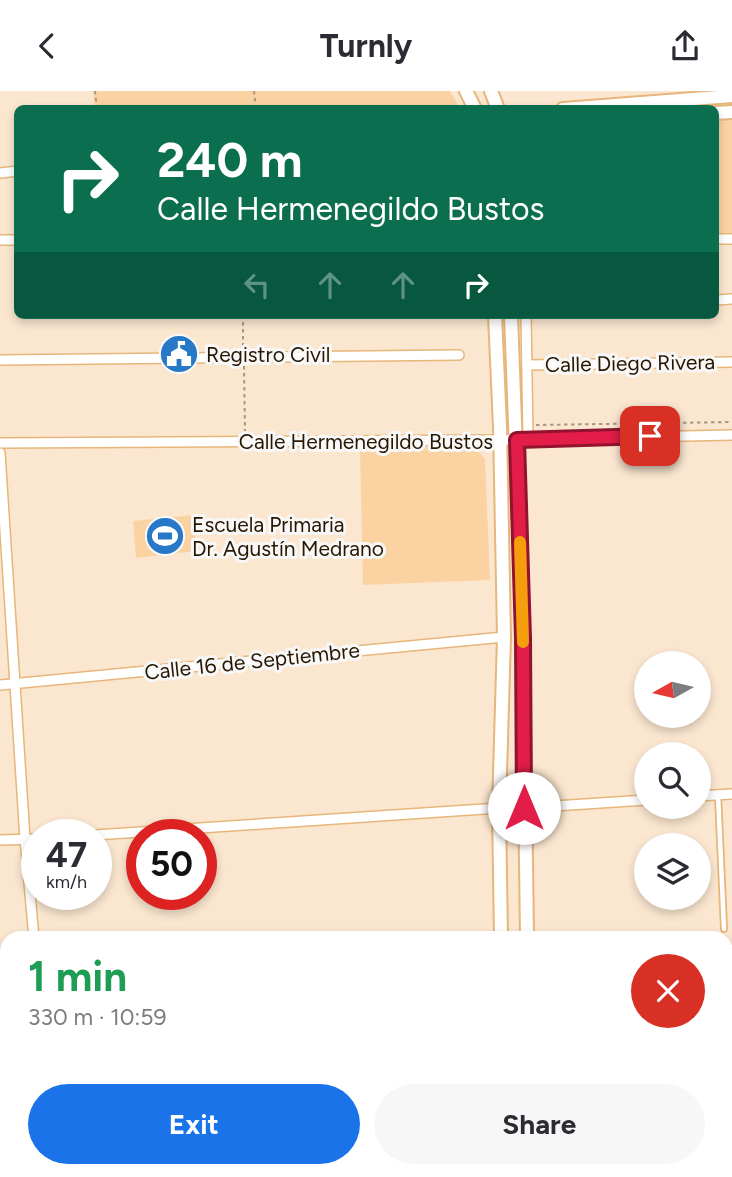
<!DOCTYPE html>
<html lang="en">
<head>
<meta charset="utf-8">
<style>
	body { margin:0; font-family:Figtree,sans-serif; background:#f7f7f7; color:#2b2b33; height:100vh; display:flex; flex-direction:column; font-size:26px; white-space:nowrap }
	* { box-sizing:border-box; margin:0 }
	p { font-size:23px; color:#7c7c81 }
	.icon { flex:none; width:38px; height:38px; fill:none; stroke:currentColor; stroke-width:2; stroke-linecap:round; stroke-linejoin:round }
	.map { position:relative; flex:1; overflow:hidden }
	.side { position:absolute; left:0px; top:840px; width:733px; height:247px; display:flex; flex-direction:column; background:#fff; border-radius:21px 21px 0 0; box-shadow:0 4px 10px #0003 }
	.side>* { flex:none }
	.hud { position:absolute; left:14px; top:14px; width:705px; height:214px; border-radius:10px; box-shadow:0 4px 10px #0003; background:#0b6e4f; color:#fff; overflow:hidden }
	.needle { width:46px; rotate:262deg }
	.fabs { position:absolute; left:634px; top:560px; display:grid; gap:14px }
	.fabs a { display:grid; place-items:center; width:77px; height:77px; border-radius:50%; background:#fff; box-shadow:0 4px 10px #0003; font-size:35px }
	.speed { position:absolute; left:21px; top:728px; display:flex; gap:14px; font-size:35px; font-weight:700; text-align:center }
	.speed>* { display:grid; place-content:center; width:91px; height:91px; border-radius:50%; background:#fff; box-shadow:0 4px 10px #0003; line-height:1 }
	.speed small { font-size:18px; font-weight:400 }
	.speed .limit { border:10px solid #d22; background:#fff; color:#111 }
	.pin { position:absolute; display:grid; place-items:center; width:60px; height:60px; color:#fff; margin:-30px; border-radius:14px; box-shadow:0 4px 10px #0006 }
	.me { position:absolute; width:77px; margin:-38px; rotate:0deg; stroke-linejoin:round; filter:drop-shadow(0 0 5px #0008) }
	.turn { display:flex; align-items:center; gap:24px; height:147px; padding:0 28px; font-size:32px }
	.turn .icon { width:91px; height:91px; stroke-width:2.5 }
	.turn b { display:block; font-size:49px; line-height:60px }
	.lanes { display:flex; align-items:center; height:66px; padding:0 28px; background:#0003; justify-content:center; gap:35px; direction:ltr }
	.lanes .off { opacity:.35 }
	.round { display:grid; place-items:center; flex:none; width:74px; height:74px; border-radius:37px; background:#f7f7f7 }
	.head { display:flex; align-items:center; justify-content:space-between; height:119px; padding:0 28px }
	h1 { font-size:42px; font-weight:700; line-height:52px; color:#1e9e55 }
	.cta { display:flex; gap:14px; margin-top:auto; padding:14px 28px }
	.cta a { flex:1; height:80px; border-radius:42px; background:#1a73e8; color:#fff; font-size:28px; font-weight:700; line-height:80px; text-align:center }
	.cta a+a { background:#f7f7f7; color:#2b2b33 }
	header { display:flex; justify-content:space-between; align-items:center; height:91px; padding:0 28px; background:#fff; font-size:32px; font-weight:700 }
	.map>svg:first-child { display:block }
	.green { fill:#fbd3a3 }
	.lines { fill:none; stroke-linecap:round; stroke-linejoin:round }
	.lane-casing { stroke:#e6b67b; stroke-width:8 }
	.street-casing { stroke:#e6b67b; stroke-width:12 }
	.secondary-casing { stroke:#e6b67b; stroke-width:16 }
	.path { stroke:#aa9780; stroke-width:2; stroke-dasharray:3.5 3.5; stroke-linecap:butt }
	.lane { stroke:#fff; stroke-width:4.5 }
	.street { stroke:#fff; stroke-width:9 }
	.secondary { stroke:#fff; stroke-width:12 }
	.route-casing { stroke:#92132f; stroke-width:18 }
	.route { stroke:#e11d48; stroke-width:12 }
	.slow { stroke:#f59e0b; stroke-width:12 }
	.labels { text-anchor:middle; dominant-baseline:central; stroke-width:6; stroke-linejoin:round; paint-order:stroke }
	.poi-label { font-size:21px; fill:#281700; stroke:#f8f8f8; text-anchor:start }
	.street-label { font-size:21px; fill:#281700; stroke:#f8f8f8 }
</style>
</head>
<body>
<header><svg class="icon" aria-label="back" viewBox="0 0 24 24"><path d="M15 5l-7 7 7 7"/></svg>Turnly<svg class="icon" aria-label="share" viewBox="0 0 24 24"><path d="M12 15V3M7 8l5-5 5 5M5 13v7h14v-7"/></svg></header>
<div class="map">
<svg width="732" height="1086" viewBox="0 0 732 1086">
	<rect width="100%" height="100%" fill="#fbe7d0"/>
	<!-- green -->
	<g class="green">
		<path d="M93,0H450L460,17L95,18Z"/>
		<path d="M732,24V143L716,144V25Z"/>
		<path d="M473,354L485,368L490,489L363,494L360,358Z"/>
		<path d="M194,424L196,460L136,467L133,430Z"/>
	</g>
	<g class="lines">
		<!-- lane casing -->
		<g class="lane-casing">
			<path id="lane" d="M718,703L724,838"/>
		</g>
		<!-- street casing -->
		<g class="street-casing">
			<g id="street">
				<path d="M0,82L18,80"/>
				<path d="M716,148H732"/>
				<path d="M0,149H18"/>
				<path d="M716,209L732,208"/>
				<path d="M526,224L528,348"/>
				<path d="M0,269L459,264"/>
				<path d="M527,274L732,271"/>
				<path d="M0,352L500,349L732,344"/>
				<path d="M0,362L25,748L34,847"/>
				<path d="M0,594L504,546"/>
				<path d="M698,705L732,703"/>
				<path d="M524,717L646,709"/>
				<path d="M95,744L499,717"/>
				<path d="M0,749L37,748"/>
				<path d="M726,944H732"/>
				<path d="M0,1007L7,1006"/>
				<path d="M52,1080V1086"/>
				<path d="M105,1080V1086"/>
				<path d="M168,1080L169,1086"/>
				<path d="M319,1080L320,1085"/>
			</g>
		</g>
		<!-- secondary casing -->
		<g class="secondary-casing">
			<g id="secondary">
				<path d="M466,0L475,18"/>
				<path d="M491,0L498,18"/>
				<path d="M563,18L732,5"/>
				<path d="M716,22L732,21"/>
				<path d="M495,224L500,336L504,546L499,717L501,847"/>
				<path d="M511,224L523,547L527,847"/>
				<path d="M507,1080L508,1086"/>
				<path d="M535,1080V1086"/>
			</g>
		</g>
		<!-- path -->
		<g class="path">
			<path d="M95,0L97,18"/>
			<path d="M254,0L256,18"/>
			<path d="M243,224V255"/>
			<path d="M244,275L245,342"/>
			<path d="M536,334L732,331"/>
		</g>
		<!-- lane -->
		<use href="#lane" class="lane"/>
		<!-- street -->
		<use href="#street" class="street"/>
		<!-- secondary -->
		<use href="#secondary" class="secondary"/>
	</g>
	<g class="lines">
		<!-- route casing -->
		<g class="route-casing">
			<path id="route" d="M524,717L523,547L517,349L650,345"/>
		</g>
		<!-- route -->
		<use href="#route" class="route"/>
		<!-- slow -->
		<path class="slow" d="M520,451L523,551"/>
	</g>
	<!-- icons -->
	<defs>
		<g id="civic-disc" transform="scale(2.0125)"><circle r="9.5" fill="#2779c7" stroke="#f8f8f8"/><path d="M-.6-6.5H3V-4.5H.6V-3L4-1V1h2V6H-6V1h2V-1L-.6-3ZM-1.2 2.5V6h2.4V2.5Z" fill="#fff"/></g>
		<g id="stadium-disc" transform="scale(2.0125)"><circle r="9.5" fill="#2779c7" stroke="#f8f8f8"/><path d="M0-5a6.5 5 0 1 0 0 10a6.5 5 0 1 0 0-10ZM-3.5-1.8h7v3.6h-7Z" fill="#fff"/></g>
	</defs>
	<g fill-rule="evenodd">
		<use href="#civic-disc" x="179" y="263"/>
		<use href="#stadium-disc" x="165" y="445"/>
	</g>
	<g class="labels">
		<!-- poi labels -->
		<g class="poi-label">
			<text x="206" y="263">Registro Civil</text>
			<text x="192" y="433">Escuela Primaria<tspan x="192" dy="24">Dr. Agustín Medrano</tspan></text>
		</g>
		<!-- street labels -->
		<g class="street-label">
			<text transform="translate(630 272) rotate(-1)">Calle Diego Rivera</text>
			<text x="366" y="350">Calle Hermenegildo Bustos</text>
			<text transform="translate(252 570) rotate(-6)">Calle 16 de Septiembre</text>
		</g>
	</g>
</svg>
<div class="fabs">
<a><svg class="needle" viewBox="-14 -14 28 28"><path d="M0-13l5 13h-10z" fill="#e53935"/><path d="M0 13l5-13h-10z" fill="#7c7c81"/></svg></a>
<a><svg class="icon" aria-label="search" viewBox="0 0 24 24"><circle cx="10" cy="10" r="6"/><path d="M15 15l6 6"/></svg></a>
<a><svg class="icon" aria-label="layers" viewBox="0 0 24 24"><path d="M12 4l9 5-9 5-9-5zM3 14l9 5 9-5"/></svg></a>
</div>
<div class="speed"><div>47<small>km/h</small></div><div class="limit">50</div></div>
<div class="pin" style="left:650px;top:345px;background:#d93025"><svg class="icon" aria-label="arrive" viewBox="0 0 24 24"><path d="M6 21V4h12l-3 4 3 4H6"/></svg></div>
<svg class="me" style="left:524px;top:717px" viewBox="-20 -20 40 40"><circle r="19" fill="#fff"/><path d="M0-13L10 11 0 6-10 11z" fill="#e11d48"/></svg>
<div class="hud">
<div class="turn"><svg class="icon" aria-label="right" viewBox="0 0 24 24"><path d="M7 20v-9h11M14 6l5 5-5 5"/></svg><div><b>240 m</b>Calle Hermenegildo Bustos</div></div>
<div class="lanes"><svg class="icon off" aria-label="left" viewBox="0 0 24 24"><path d="M17 20v-9H6M10 6l-5 5 5 5"/></svg><svg class="icon off" aria-label="ahead" viewBox="0 0 24 24"><path d="M12 20V5M6 11l6-6 6 6"/></svg><svg class="icon off" aria-label="ahead" viewBox="0 0 24 24"><path d="M12 20V5M6 11l6-6 6 6"/></svg><svg class="icon" aria-label="right" viewBox="0 0 24 24"><path d="M7 20v-9h11M14 6l5 5-5 5"/></svg></div>
</div>
<section class="side">
<div class="head"><div><h1>1 min</h1><p>330 m · 10:59</p></div><a class="round" style="background:#d93025;color:#fff"><svg class="icon" aria-label="close" viewBox="0 0 24 24"><path d="M6 6l12 12M18 6L6 18"/></svg></a></div>
<div class="cta"><a>Exit</a><a>Share</a></div>
</section>
</div>
</body>
</html>
